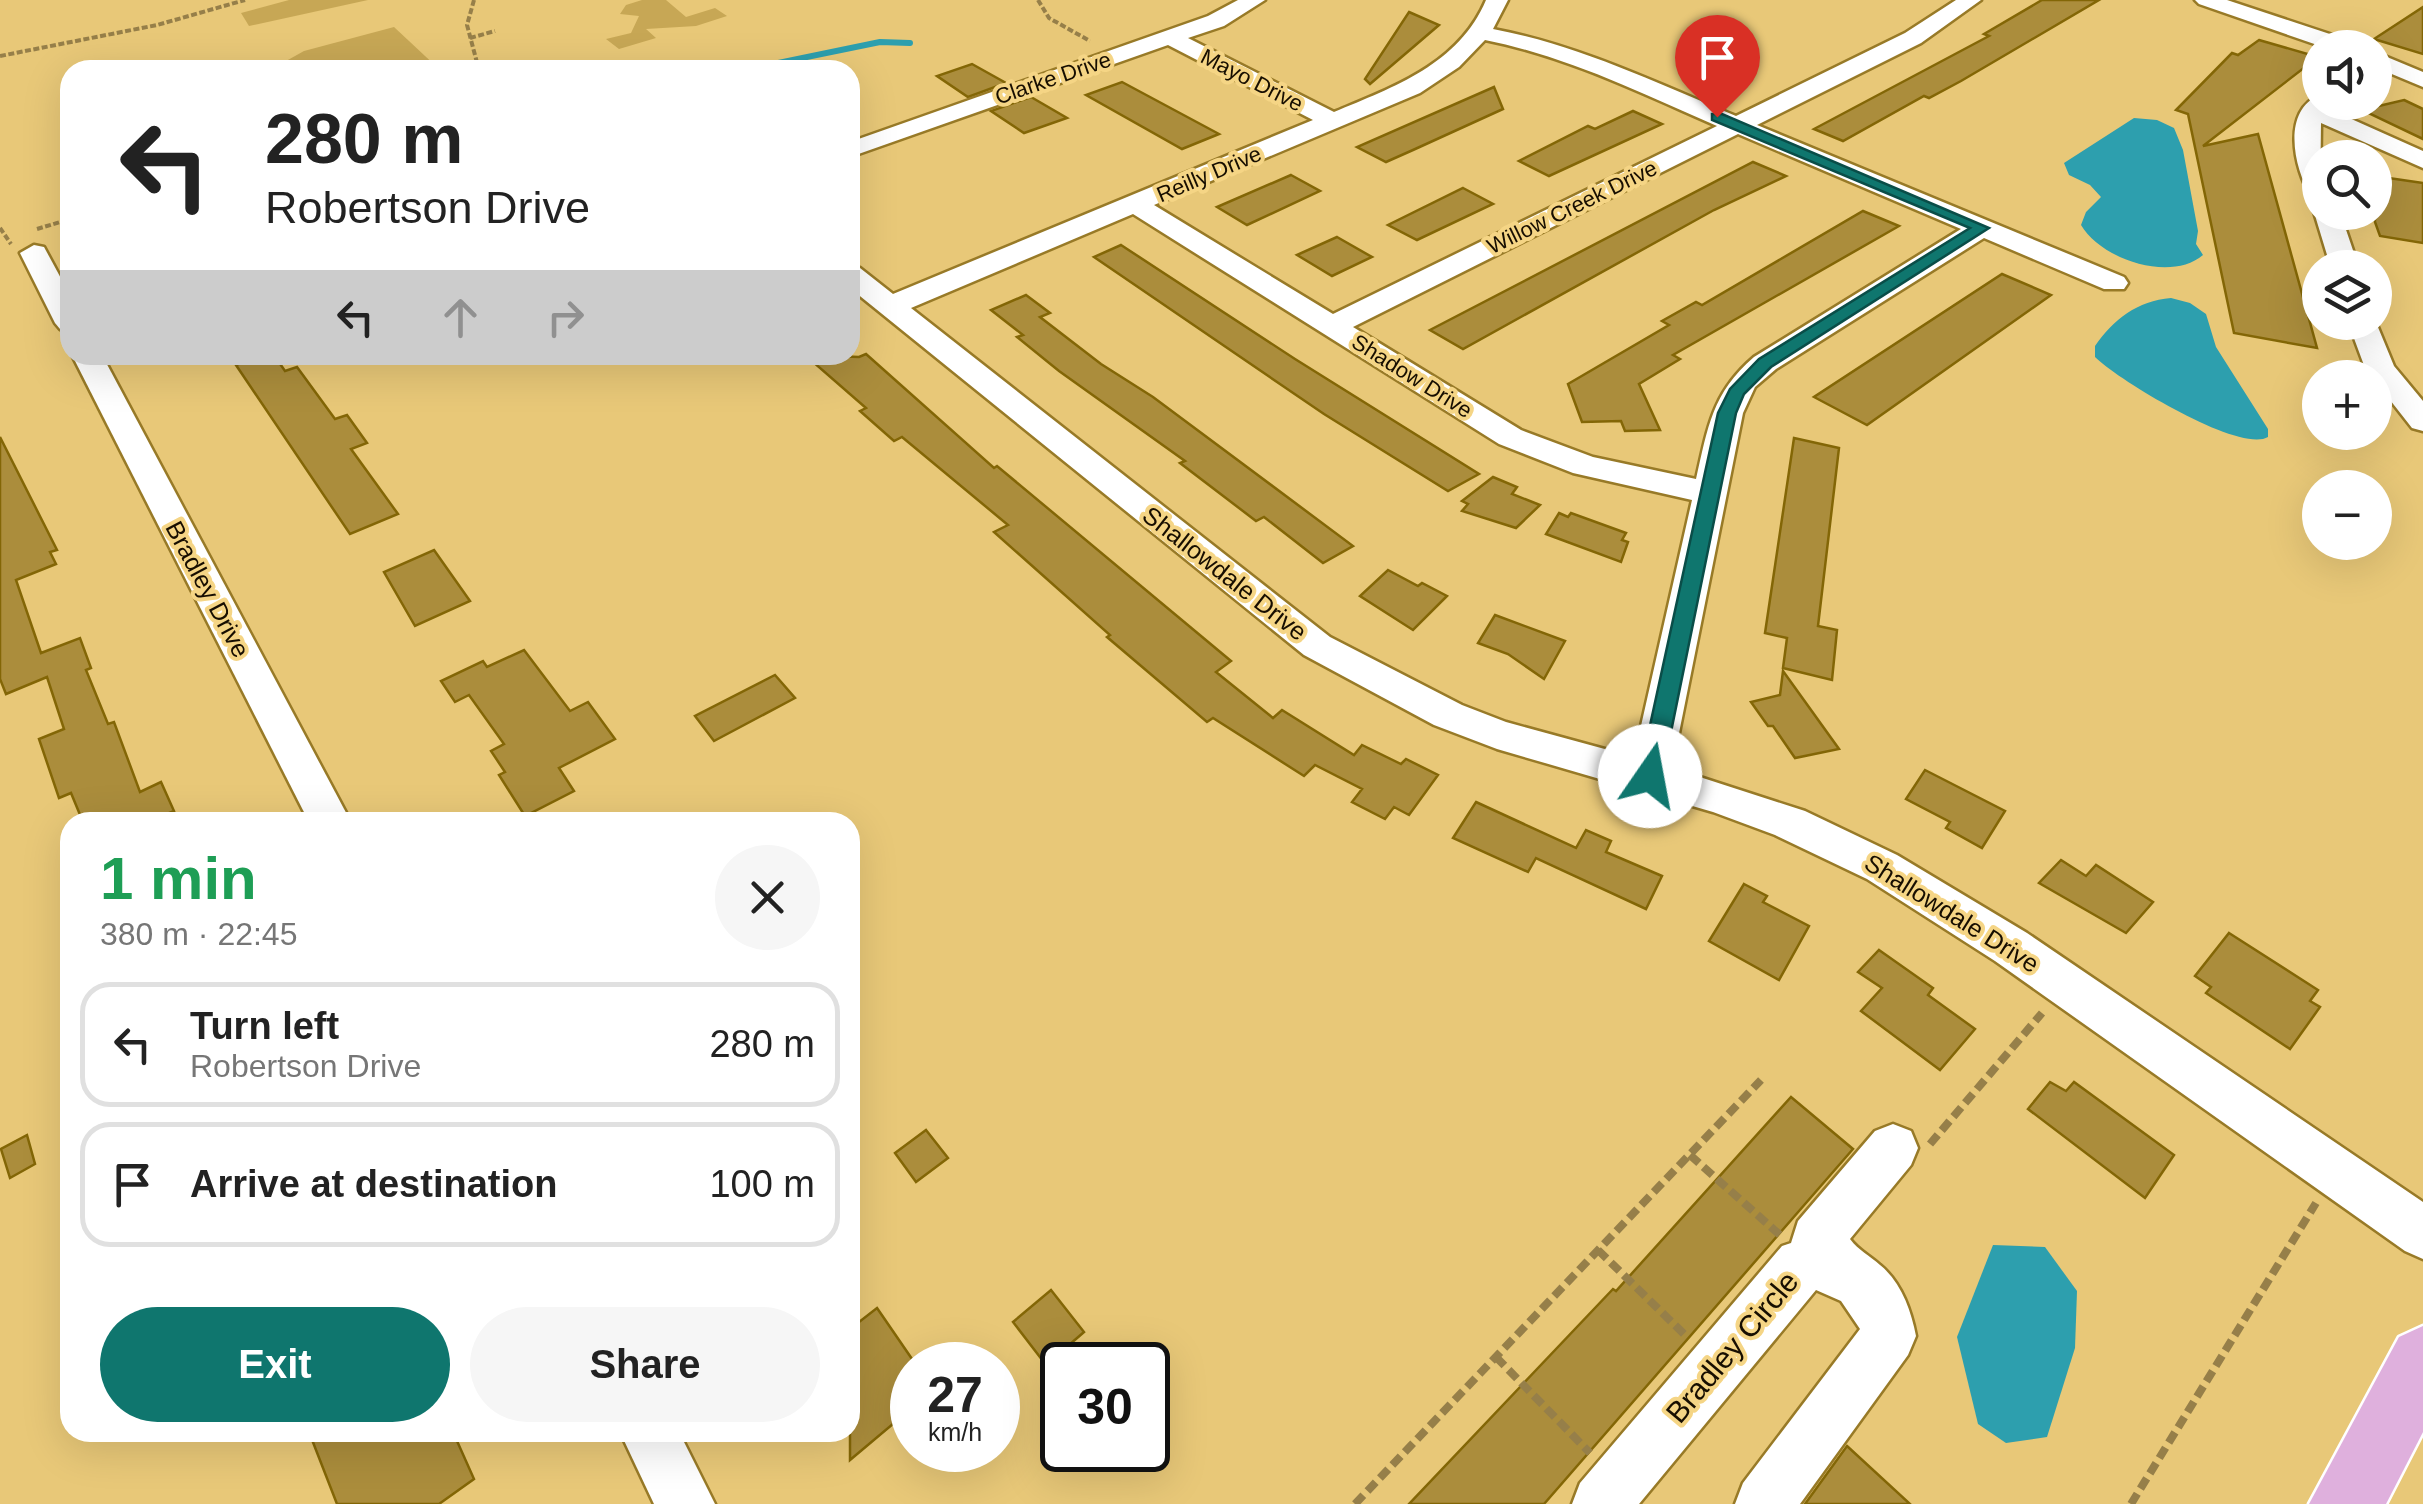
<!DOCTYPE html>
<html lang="en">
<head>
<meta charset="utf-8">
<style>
	body { margin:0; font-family:Arial,sans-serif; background:#f6f6f6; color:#222; height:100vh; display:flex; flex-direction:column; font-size:38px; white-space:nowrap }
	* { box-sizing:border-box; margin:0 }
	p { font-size:32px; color:#767676 }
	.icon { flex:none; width:55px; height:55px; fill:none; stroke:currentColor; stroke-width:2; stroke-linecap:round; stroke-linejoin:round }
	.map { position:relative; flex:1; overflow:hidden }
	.side { position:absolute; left:60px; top:812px; width:800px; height:630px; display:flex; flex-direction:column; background:#fff; border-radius:30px; box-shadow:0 10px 40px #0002 }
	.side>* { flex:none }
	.banner { position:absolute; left:60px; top:60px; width:800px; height:305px; border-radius:30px; box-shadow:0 10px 40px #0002; background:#fff; color:#222; overflow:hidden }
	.controls { position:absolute; left:2302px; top:30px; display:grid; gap:20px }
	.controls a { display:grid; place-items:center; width:90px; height:90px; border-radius:50%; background:#fff; box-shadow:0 10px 40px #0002; font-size:50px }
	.speed { position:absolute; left:890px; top:1342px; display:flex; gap:20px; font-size:50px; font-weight:700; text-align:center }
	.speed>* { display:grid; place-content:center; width:130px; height:130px; border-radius:50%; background:#fff; box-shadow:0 10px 40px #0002; line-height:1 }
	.speed small { font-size:25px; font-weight:400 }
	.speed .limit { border:5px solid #111; border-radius:15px; background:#fff; color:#111 }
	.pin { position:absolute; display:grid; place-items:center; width:85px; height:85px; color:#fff; margin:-102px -42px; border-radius:50% 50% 50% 0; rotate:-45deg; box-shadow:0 0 10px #0007 }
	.pin .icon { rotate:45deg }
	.me { position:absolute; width:110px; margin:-55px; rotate:12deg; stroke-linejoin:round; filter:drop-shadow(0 0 8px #0008) }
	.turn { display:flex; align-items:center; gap:35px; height:210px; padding:0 40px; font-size:45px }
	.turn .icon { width:130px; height:130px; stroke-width:2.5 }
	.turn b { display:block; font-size:70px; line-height:85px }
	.lanes { display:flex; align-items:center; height:95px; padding:0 40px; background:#0003; justify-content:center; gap:50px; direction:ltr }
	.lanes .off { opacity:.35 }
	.round { display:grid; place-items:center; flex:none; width:105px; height:105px; border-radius:52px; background:#f6f6f6 }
	.overview { display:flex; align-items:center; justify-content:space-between; height:170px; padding:0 40px }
	h1 { font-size:60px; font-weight:600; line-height:75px; color:#1e9e55 }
	.action { display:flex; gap:20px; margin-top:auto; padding:20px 40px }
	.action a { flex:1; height:115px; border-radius:60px; background:#0f766e; color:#fff; font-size:40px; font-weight:600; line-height:115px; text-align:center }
	.action a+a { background:#f6f6f6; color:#222 }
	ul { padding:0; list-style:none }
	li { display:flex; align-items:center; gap:30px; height:125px; margin:0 20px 15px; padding:0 20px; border:5px solid #e0e0e0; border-radius:30px }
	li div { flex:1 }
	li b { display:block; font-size:38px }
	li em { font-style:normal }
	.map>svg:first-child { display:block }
	.green { fill:#c7a755 }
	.water { fill:#2d9fae }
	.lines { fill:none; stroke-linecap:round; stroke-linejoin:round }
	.stream { stroke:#2d9fae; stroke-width:6 }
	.building { fill:#ab8d3c; stroke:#836606; stroke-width:2.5 }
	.minor-casing { stroke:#987a27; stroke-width:5 }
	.major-casing { stroke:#fff; stroke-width:5 }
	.path-far1 { stroke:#967f49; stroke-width:4; stroke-dasharray:6 2.5; stroke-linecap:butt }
	.path { stroke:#967f49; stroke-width:8; stroke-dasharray:12 6; stroke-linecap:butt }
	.minor { fill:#fff; fill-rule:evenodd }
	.major { fill:#dfb0dd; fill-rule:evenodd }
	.route { fill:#0f766e; stroke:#0a4d48; stroke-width:2.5 }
	.labels { text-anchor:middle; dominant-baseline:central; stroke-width:8; stroke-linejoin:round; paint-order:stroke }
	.far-street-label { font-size:22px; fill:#170e00; stroke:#f5d585 }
	.street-label { font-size:25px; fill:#170e00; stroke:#f5d585 }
	.near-street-label { font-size:30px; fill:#170e00; stroke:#f5d585 }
</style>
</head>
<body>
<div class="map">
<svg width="2423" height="1504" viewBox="0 0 2423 1504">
	<rect width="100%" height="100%" fill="#e8c878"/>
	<!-- green -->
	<g class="green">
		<path d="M289,0H368L249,26L241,13Z"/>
		<path d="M642,0H666L686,17L715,8L727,16L696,26L646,29L656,38L619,49L606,39L631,33L639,16L620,14L626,5Z"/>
		<path d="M394,27L440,70H270L304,51Z"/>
	</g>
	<!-- water -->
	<g class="water">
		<path d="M2134,118L2157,120L2174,128L2183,150L2198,231L2196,244L2203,255C2170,283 2101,259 2081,225L2086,212L2101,197L2090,185L2069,175L2064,163Z"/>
		<path d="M2171,298L2190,303L2206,314L2216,347L2268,429V437C2240,454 2118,380 2095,357V346C2114,319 2137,301 2171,298Z"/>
		<path d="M1993,1245L2045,1247L2077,1291L2075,1348L2047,1437L2006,1443L1978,1424L1957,1337Z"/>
	</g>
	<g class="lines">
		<!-- stream -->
		<path class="stream" d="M744,70L880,42L910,43"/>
	</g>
	<!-- building -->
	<g class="building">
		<path d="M2042,0H2099L1961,81L1929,98L1924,96L1843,141L1814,129L1989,36L1984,34Z"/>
		<path d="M2423,7V54L2374,39Z"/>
		<path d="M1409,12L1439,25L1370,84L1365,79Z"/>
		<path d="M2259,40L2318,57L2203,146L2258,134L2317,348L2234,333L2188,114L2176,110L2232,53L2238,55Z"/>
		<path d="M972,64L1006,83L968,97L937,76Z"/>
		<path d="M1122,82L1219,134L1182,149L1086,95Z"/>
		<path d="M1494,87L1503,109L1413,150L1386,162L1357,147Z"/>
		<path d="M1031,97L1067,118L1024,133L991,111Z"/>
		<path d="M2404,100L2423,109V139L2362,110Z"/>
		<path d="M1633,111L1662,124L1549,176L1519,161L1588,126L1595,129Z"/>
		<path d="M1753,162L1786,176L1714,210L1463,349L1430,330Z"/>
		<path d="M1291,175L1320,191L1247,225L1217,207Z"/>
		<path d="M2375,176L2423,183V243L2380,236L2375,222Z"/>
		<path d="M1463,188L1493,204L1417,240L1388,225Z"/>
		<path d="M1863,211L1899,226L1673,355L1680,359L1639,384L1660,430L1625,431L1621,421L1582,422L1568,384L1669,325L1662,321L1696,302L1702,305Z"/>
		<path d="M1337,237L1372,257L1332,276L1297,255Z"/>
		<path d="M1121,245L1295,359L1479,474L1448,491L1324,414L1094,257Z"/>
		<path d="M2002,274L2051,295L1867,425L1814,397Z"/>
		<path d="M1026,295L1050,313L1040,317L1101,364L1153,397L1353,546L1323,563L1264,517L1256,521L1180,463L1185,461L1059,371L1017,337L1023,335L991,310Z"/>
		<path d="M866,354L994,468L997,466L1231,661L1216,672L1273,718L1282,710L1354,755L1362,745L1401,764L1406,759L1438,775L1409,815L1394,807L1385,819L1352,802L1362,789L1315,765L1304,776L1213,718L1207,722L1107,637L1110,635L994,532L1008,525L902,437L894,441L860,411L866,408L805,355L859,357Z"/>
		<path d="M263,355H274L285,371L297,367L335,419L347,415L367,443L351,449L398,514L350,534L236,365Z"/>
		<path d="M0,437L57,550L50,552L56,564L16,580L41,653L80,638L91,668L86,670L108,724L114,722L140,792L161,782L174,811L149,822H83L71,793L59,798L39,739L64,729L47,677L6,694L0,679Z"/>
		<path d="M1794,438L1839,448L1818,626L1837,630L1832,680L1783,668L1787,638L1765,633Z"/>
		<path d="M1493,477L1517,487L1512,494L1540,505L1516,528L1462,511L1468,504L1462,501Z"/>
		<path d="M1559,513L1568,517L1571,513L1626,533L1622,540L1628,542L1621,562L1546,534Z"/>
		<path d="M434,550L470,601L415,626L384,572Z"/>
		<path d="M1388,570L1418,586L1422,583L1447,596L1413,630L1360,596Z"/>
		<path d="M1495,615L1565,641L1544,679L1508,654L1478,643Z"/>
		<path d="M524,650L570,711L588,702L615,739L559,768L574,791L525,816L499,775L505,772L491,751L504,744L469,695L455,702L441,681L483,661L487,667Z"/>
		<path d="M1783,671L1839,749L1795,758L1773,726H1768L1751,702L1780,695Z"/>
		<path d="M775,675L795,698L714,741L695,716Z"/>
		<path d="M1925,770L2005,811L1982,848L1946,828L1950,822L1906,799Z"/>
		<path d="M1476,802L1576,848L1586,830L1611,841L1606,852L1662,876L1646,909L1536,858L1528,872L1453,838Z"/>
		<path d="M2061,860L2086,876L2096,865L2153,902L2126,933L2039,883Z"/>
		<path d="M1744,884L1767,896L1763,902L1809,926L1779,980L1709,941Z"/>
		<path d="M2229,933L2318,990L2310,1001L2320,1007L2290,1049L2206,993L2211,987L2195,976Z"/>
		<path d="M1879,950L1933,988L1928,995L1975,1029L1940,1070L1861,1011L1882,988L1858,972Z"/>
		<path d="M2050,1082L2066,1091L2074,1082L2174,1155L2145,1198L2028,1109Z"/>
		<path d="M1791,1097L1853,1149L1544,1504H1409L1613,1289L1616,1291Z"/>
		<path d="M926,1130L948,1158L916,1182L895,1153Z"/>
		<path d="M27,1135L35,1164L10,1178L1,1149Z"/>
		<path d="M1051,1290L1084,1332L1046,1365L1013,1322Z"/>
		<path d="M877,1308L912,1359V1408L850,1460V1329Z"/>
		<path d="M309,1432H453L474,1479L439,1504H337Z"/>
		<path d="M1847,1446L1910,1504H1805Z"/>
	</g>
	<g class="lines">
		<!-- minor casing -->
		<g class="minor-casing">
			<g id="minor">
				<path d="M1238,0H1265L1224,26L1188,38L1334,112C1394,87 1459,64 1486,0H1508L1493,29C1578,45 1657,83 1736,116L1905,33L1956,0H1981L1921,43L1757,125L2124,277L2128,283L2124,289H2104L1984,238L1776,369L1755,387L1743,413L1672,768L1805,811L1897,855L2027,933L2423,1202V1259L2405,1251L1995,961L1867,879L1775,835L1713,812L1497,749L1434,725L1304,655L850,288V266L860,268L893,294L1313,120L1168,45L850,157V142L1208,16ZM1485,40C1566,56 1641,93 1717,126L1333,314L1154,205L1420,93L1459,67ZM1738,134L1961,229L1754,357C1712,393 1708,427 1696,479L1593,457L1521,430L1353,327ZM1133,214L1499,444L1573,473L1692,500L1634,757L1506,722L1462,705L1330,637L911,308Z"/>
				<path d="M2195,0H2227L2357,43L2360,48H2326L2199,4Z"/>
				<path d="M2375,52L2423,72V87L2375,67Z"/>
				<path d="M2320,95V102H2333L2329,109L2423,151V168L2321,123L2320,199L2311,196C2294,169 2281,110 2320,95Z"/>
				<path d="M2320,206V212H2340L2359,268H2331L2314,212Z"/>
				<path d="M34,245L44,247L70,295V332L60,329L55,323L20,253Z"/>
				<path d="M2375,320L2394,366L2423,401V431L2412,428L2365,368L2348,322Z"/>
				<path d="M72,355H102L351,822H309Z"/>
				<path d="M1893,1124L1911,1131L1918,1148L1911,1165L1850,1239C1859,1251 1869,1255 1880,1265C1901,1282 1911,1310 1916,1336L1908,1355L1800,1504H1735L1743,1483L1860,1329L1841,1301L1816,1290L1639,1504H1572L1580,1483L1782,1246L1791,1243L1798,1221L1875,1131Z"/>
				<path d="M620,1432H679L715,1504H654Z"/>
			</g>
		</g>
		<!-- major casing -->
		<g class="major-casing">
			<path id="major" d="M2423,1326V1432L2386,1504H2309L2399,1337Z"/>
		</g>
		<!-- path-far1 -->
		<g class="path-far1">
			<path d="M474,0L467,25L479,70"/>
			<path d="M1038,0L1049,18L1090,41"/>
			<path d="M470,38L495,31"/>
			<path d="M0,56L157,25L245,0"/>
			<path d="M0,228L11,244"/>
			<path d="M37,229L70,219"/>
		</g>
		<!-- path -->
		<g class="path">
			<path d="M1930,1144L2042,1013"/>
			<path d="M1690,1155L1780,1235"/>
			<path d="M1598,1250L1686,1336"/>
			<path d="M1496,1357L1590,1453"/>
			<path d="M1355,1504L1761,1080"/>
			<path d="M2131,1504L2316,1203"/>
		</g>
		<!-- minor -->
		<use href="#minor" class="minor"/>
		<!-- major -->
		<use href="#major" class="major"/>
	</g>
	<!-- route -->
	<path class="route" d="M1712,114H1722L1989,228L1771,367L1744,394L1736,413L1662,776L1650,785L1639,776L1718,413L1730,389L1759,359L1970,228L1712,120Z"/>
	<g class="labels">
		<!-- far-street labels -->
		<g class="far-street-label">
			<text transform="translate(1053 78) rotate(-19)">Clarke Drive</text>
			<text transform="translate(1252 80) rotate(27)">Mayo Drive</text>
			<text transform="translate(1209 174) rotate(-23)">Reilly Drive</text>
			<text transform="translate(1572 207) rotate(-26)">Willow Creek Drive</text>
			<text transform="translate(1412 376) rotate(32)">Shadow Drive</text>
		</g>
		<!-- street labels -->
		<g class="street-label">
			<text transform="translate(1225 573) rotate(38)">Shallowdale Drive</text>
			<text transform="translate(208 589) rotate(62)">Bradley Drive</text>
			<text transform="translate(1952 913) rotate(32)">Shallowdale Drive</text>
		</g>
		<!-- near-street labels -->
		<g class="near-street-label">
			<text transform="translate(1732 1347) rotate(-50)">Bradley Circle</text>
		</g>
	</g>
</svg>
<div class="controls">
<a><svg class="icon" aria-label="sound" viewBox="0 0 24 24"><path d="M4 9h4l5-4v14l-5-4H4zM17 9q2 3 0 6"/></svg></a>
<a><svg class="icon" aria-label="search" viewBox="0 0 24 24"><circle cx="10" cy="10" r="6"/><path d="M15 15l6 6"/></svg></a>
<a><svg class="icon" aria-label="layers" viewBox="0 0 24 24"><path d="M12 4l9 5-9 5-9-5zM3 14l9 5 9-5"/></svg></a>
<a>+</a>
<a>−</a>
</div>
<div class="speed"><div>27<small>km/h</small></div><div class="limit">30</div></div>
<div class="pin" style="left:1717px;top:117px;background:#d93025"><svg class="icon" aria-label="arrive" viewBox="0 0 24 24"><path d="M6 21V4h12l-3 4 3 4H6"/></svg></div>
<svg class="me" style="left:1650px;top:776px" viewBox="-20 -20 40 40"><circle r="19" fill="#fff"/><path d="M0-13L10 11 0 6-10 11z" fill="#0f766e"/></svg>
<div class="banner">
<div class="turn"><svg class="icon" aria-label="left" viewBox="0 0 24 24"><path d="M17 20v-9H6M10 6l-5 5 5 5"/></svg><div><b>280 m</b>Robertson Drive</div></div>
<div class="lanes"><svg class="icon" aria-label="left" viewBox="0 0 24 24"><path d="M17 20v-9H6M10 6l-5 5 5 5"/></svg><svg class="icon off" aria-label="ahead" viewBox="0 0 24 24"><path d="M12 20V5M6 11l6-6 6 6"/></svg><svg class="icon off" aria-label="right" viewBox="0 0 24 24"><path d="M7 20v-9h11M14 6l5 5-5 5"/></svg></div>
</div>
<section class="side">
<div class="overview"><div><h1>1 min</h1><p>380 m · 22:45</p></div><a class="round"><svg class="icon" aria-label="close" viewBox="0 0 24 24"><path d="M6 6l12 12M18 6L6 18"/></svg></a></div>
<ul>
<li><svg class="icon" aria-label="left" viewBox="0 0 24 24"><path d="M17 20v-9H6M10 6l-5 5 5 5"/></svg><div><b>Turn left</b><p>Robertson Drive</p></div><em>280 m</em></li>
<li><svg class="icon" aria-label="arrive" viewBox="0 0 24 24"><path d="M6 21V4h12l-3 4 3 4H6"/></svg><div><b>Arrive at destination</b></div><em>100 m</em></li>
</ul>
<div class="action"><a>Exit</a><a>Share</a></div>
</section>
</div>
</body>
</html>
